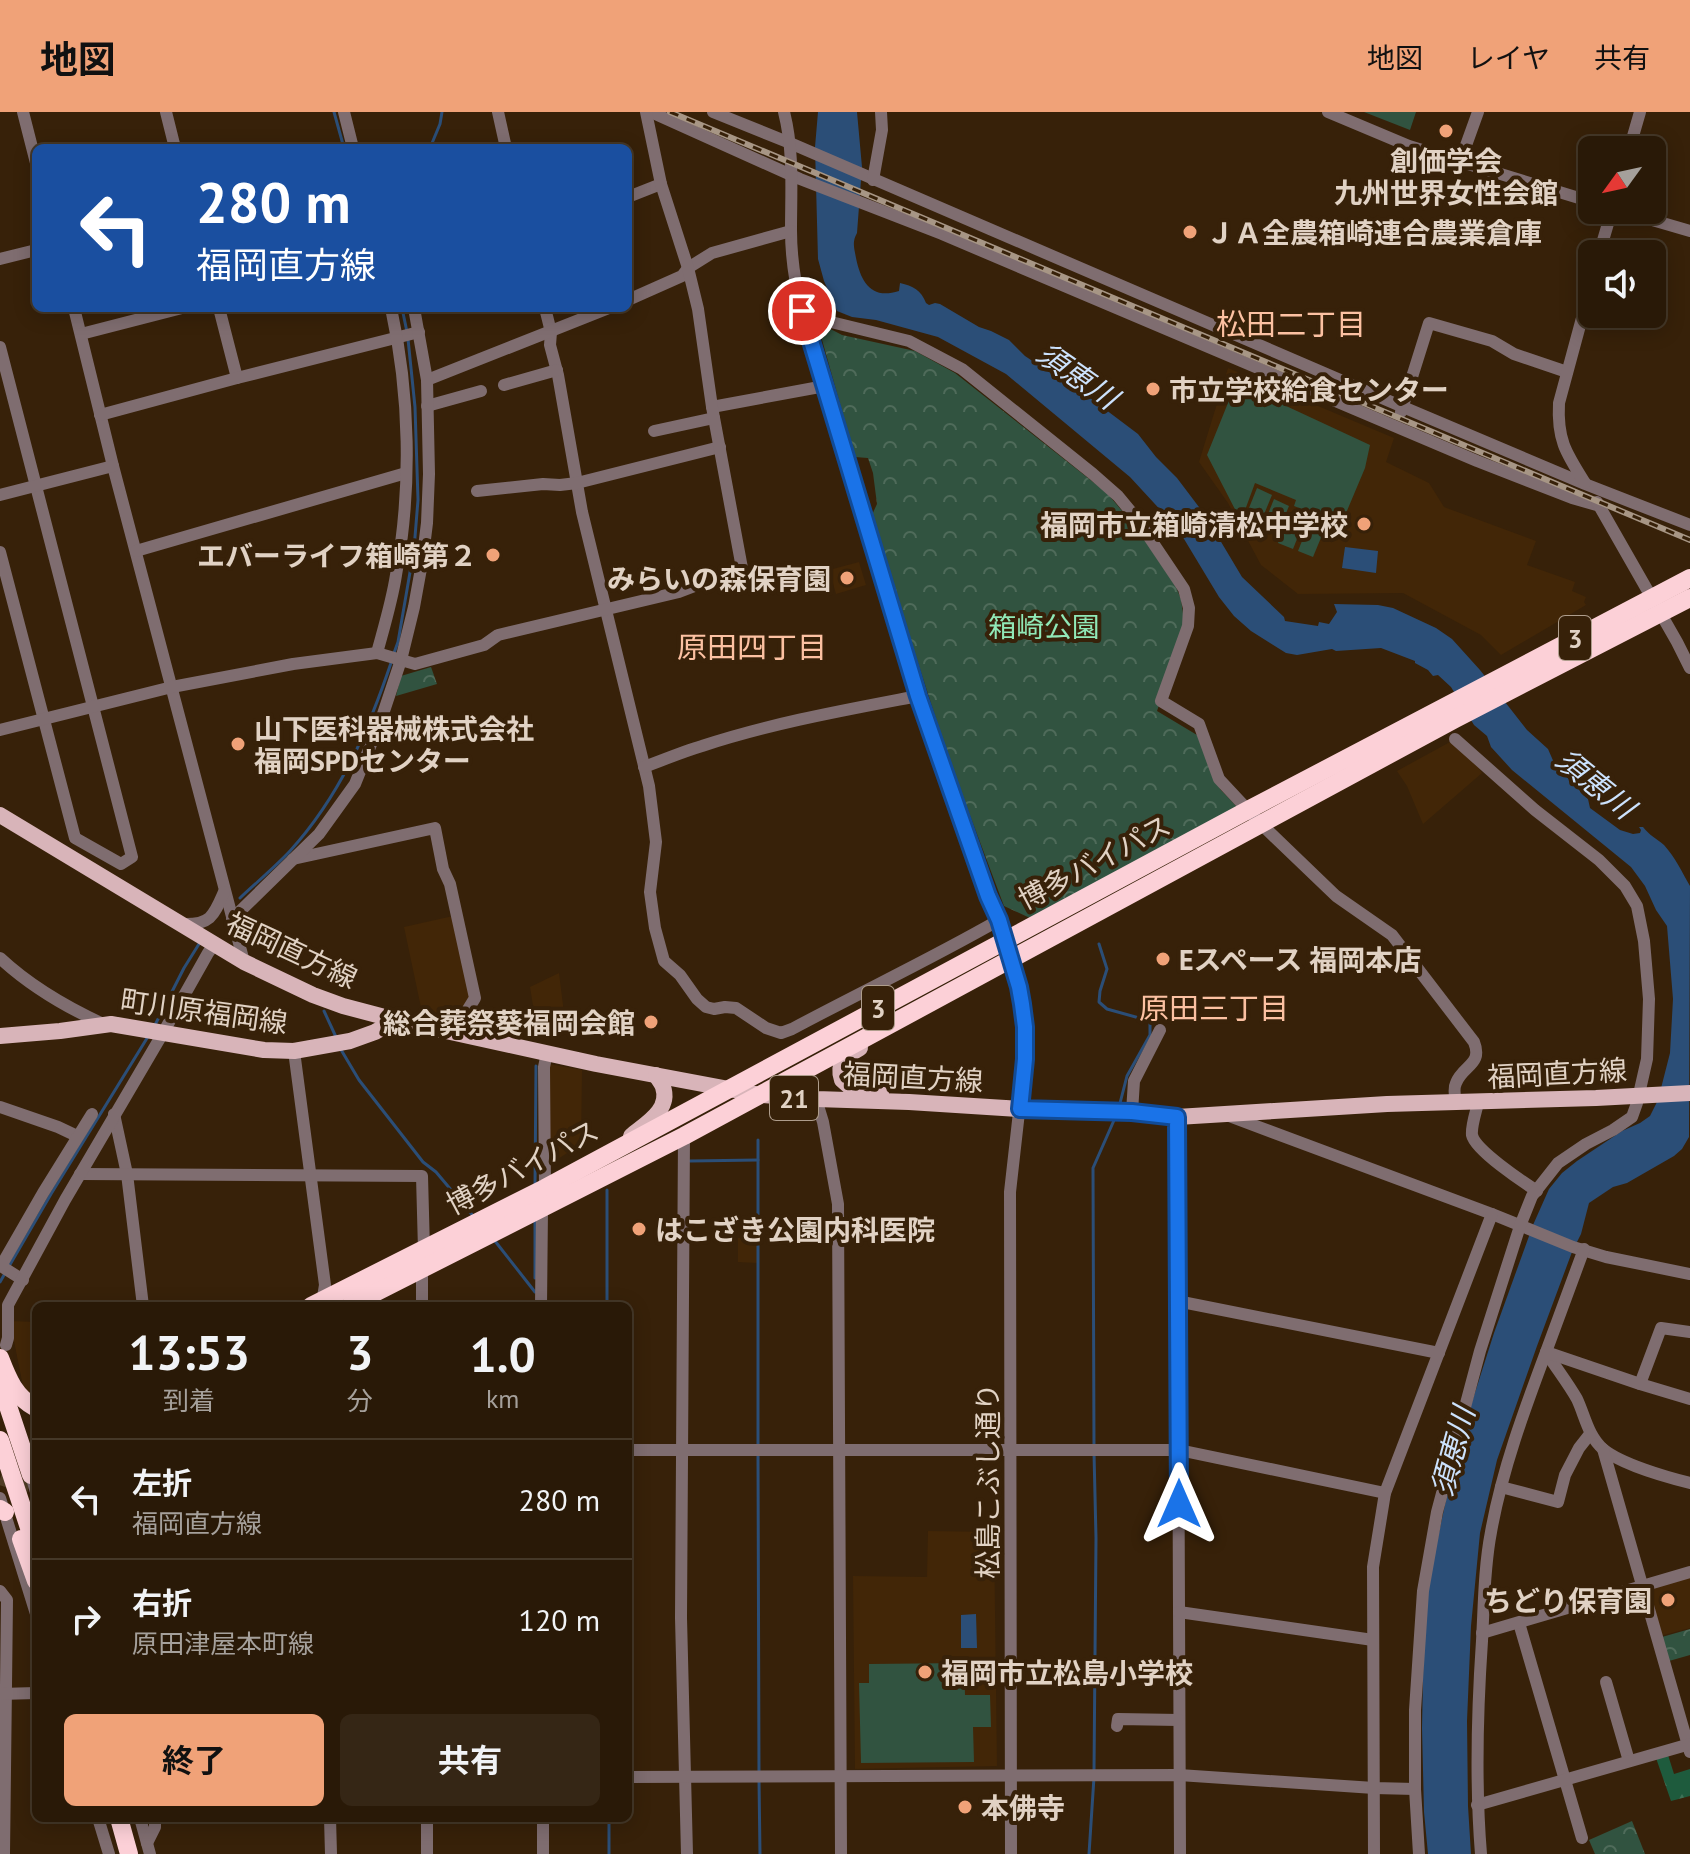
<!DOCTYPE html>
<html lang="ja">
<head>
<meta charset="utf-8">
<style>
	body { margin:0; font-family:"PT Sans","Noto Sans JP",sans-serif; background:#352615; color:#f1f3f6; height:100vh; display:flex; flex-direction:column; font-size:30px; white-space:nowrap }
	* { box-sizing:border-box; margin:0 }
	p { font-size:26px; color:#a5a09b }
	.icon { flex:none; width:44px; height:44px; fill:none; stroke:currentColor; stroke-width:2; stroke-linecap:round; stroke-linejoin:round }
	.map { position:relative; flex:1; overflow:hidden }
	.details { position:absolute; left:32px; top:1190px; width:600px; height:520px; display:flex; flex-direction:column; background:#291907; border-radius:12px; box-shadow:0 4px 20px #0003,0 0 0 2px #453828 }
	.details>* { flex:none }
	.hud { position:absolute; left:32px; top:32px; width:600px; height:168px; border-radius:12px; box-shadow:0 4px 20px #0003,0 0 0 2px #453828; background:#1a4fa0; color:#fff; overflow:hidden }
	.needle { width:52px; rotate:237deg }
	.tools { position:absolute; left:1578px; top:24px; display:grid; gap:16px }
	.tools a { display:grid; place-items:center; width:88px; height:88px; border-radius:12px; background:#291907; box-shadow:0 4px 20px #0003,0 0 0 2px #453828; font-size:40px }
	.pin { position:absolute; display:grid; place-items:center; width:68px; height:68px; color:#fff; margin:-34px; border:4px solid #fff; border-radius:50%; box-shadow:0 2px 8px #0007 }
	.me { position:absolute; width:88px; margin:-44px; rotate:0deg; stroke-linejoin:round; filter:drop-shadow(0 0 6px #0008) }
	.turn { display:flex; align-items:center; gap:28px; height:168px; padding:0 32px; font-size:36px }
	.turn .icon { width:104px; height:104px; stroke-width:2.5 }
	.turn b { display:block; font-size:56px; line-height:68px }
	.eta { display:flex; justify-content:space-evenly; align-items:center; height:136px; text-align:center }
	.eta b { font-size:48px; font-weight:700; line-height:56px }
	.action { display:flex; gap:16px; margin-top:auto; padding:16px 32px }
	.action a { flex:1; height:92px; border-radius:12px; background:#f0a278; color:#111; font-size:32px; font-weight:700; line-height:92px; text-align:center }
	.action a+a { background:#352615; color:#f1f3f6 }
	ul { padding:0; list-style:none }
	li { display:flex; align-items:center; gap:24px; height:120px; padding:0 32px; border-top:2px solid #453828 }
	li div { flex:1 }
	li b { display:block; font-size:30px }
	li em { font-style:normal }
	header { display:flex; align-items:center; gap:48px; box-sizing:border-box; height:112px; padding:0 40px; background:#f0a278; color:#111 }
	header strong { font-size:38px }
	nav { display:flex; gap:44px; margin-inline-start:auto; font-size:28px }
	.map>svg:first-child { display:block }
	.built { fill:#422607 }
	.grass { fill:#315340 }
	.forest { fill:url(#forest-firs) }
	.park { fill:url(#park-crowns) }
	.water { fill:#2b4e77 }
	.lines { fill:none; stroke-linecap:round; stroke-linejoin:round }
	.stream { stroke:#2b4e77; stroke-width:3 }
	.minor-tunnel { stroke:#503c25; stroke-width:12; stroke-dasharray:12 6; stroke-linecap:butt }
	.minor { stroke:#7f6d70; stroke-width:12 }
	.major { stroke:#d8b4b9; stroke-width:16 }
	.highway { stroke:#fcd0d7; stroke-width:18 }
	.rail-casing { stroke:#a79685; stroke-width:6 }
	.rail { stroke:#372109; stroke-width:3; stroke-dasharray:9; stroke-linecap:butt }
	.highway-bridge { stroke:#fcd0d7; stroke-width:18 }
	.route-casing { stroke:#114b97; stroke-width:20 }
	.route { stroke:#1a73e8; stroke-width:14 }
	.poi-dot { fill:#f0a278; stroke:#372109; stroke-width:3 }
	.labels { text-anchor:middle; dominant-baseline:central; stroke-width:8; stroke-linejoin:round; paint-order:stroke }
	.shield { fill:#372109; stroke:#ae9d8c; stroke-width:2 }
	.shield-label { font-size:26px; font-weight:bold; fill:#e1d2c4 }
	.poi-label { font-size:28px; font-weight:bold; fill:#e1d2c4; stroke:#372109; text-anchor:start }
	.park-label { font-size:28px; fill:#90e8b7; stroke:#372109 }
	.street-label { font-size:28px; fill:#e1d2c4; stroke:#372109 }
	.neighbourhood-label { font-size:30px; fill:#fcc1a2; stroke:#372109 }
	.water-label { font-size:30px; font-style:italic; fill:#cce2fd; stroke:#372109 }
</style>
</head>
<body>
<header>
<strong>地図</strong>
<nav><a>地図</a><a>レイヤ</a><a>共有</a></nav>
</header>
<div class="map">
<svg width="1690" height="1742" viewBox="0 0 1690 1742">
	<defs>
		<pattern id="forest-firs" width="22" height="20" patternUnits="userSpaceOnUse" patternTransform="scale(2)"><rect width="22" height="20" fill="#1e5b3d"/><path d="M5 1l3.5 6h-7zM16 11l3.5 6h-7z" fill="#3e7257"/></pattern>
		<pattern id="park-crowns" width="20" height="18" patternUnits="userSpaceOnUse" patternTransform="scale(2)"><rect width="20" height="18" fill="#315340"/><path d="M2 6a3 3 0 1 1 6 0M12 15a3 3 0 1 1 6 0" fill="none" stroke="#4f6b5a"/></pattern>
	</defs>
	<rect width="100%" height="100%" fill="#372109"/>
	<!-- built -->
	<g class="built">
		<path d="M1228,256L1394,326L1386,350L1429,371L1444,395L1536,429L1527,453L1575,470L1572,479L1586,485L1584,490L1586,493L1501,543L1481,523L1403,481L1298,482L1261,453L1228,391L1199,350Z"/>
		<path d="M859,450L866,473L836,482L829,458Z"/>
		<path d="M1450,630L1478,655L1482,661L1423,712L1407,674L1397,659Z"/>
		<path d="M453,804L471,884L466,914L423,905L404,815Z"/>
		<path d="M559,861L564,901L535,906L530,875Z"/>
		<path d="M549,952L582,958L581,1032L547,1054Z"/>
		<path d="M738,1126H757V1151L738,1150Z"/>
		<path d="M10,1209L36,1210V1281L24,1279Z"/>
		<path d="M928,1419L994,1420L997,1654L855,1657L853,1464L927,1465Z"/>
		<path d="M1690,1463V1516L1660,1524L1645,1475Z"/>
	</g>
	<!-- grass -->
	<g class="grass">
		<path d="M1364,0H1416L1410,18Z"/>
		<path d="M1245,275L1370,333L1365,356L1341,413L1294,394L1296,388L1255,371L1241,409L1207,343L1232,281Z"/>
		<path d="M1257,376L1272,383L1260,412L1245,406Z"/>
		<path d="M1274,387L1289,394L1277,423L1262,417Z"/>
		<path d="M1290,401L1305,407L1293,437L1278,431Z"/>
		<path d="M1310,409L1325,416L1313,445L1298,439Z"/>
		<path d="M964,1551L965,1583H990L991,1615H973L974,1650L861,1651L859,1571H869V1552Z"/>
	</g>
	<!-- forest -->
	<path class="forest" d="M1668,1643L1674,1662L1690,1657V1684L1671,1689L1656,1646Z"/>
	<!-- park -->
	<g class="park">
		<path d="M817,210L842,223L915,239L955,261L1107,381L1138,418L1176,475L1181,487L1185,516L1157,599L1197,623L1220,677L1237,695L1030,806L1004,794L950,650L871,405L877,392L873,361L868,346L855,345Z"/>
		<path d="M431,555L437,572L396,584L401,564Z"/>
		<path d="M1690,1517V1543L1669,1549L1662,1525Z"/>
		<path d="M1632,1709L1645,1742H1595L1589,1728Z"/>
	</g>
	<!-- water -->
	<g class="water">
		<path d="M818,0H857L862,55L857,121C852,130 854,135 856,146C861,170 871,188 899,179L900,171C913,174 921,178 926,191L929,193L935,191L940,192L979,215L991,219L1009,228L1025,244L1055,264L1057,261L1138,322L1156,345L1177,366L1205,403L1242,465L1284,505L1285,509L1318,514L1319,510L1329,512L1337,500L1334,492L1378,493L1393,496L1436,516L1452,527L1480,558L1527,618L1548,637L1555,653L1588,687L1590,696L1620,718L1633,722L1640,721L1641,718L1639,715H1643C1649,723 1657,727 1664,733C1675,745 1682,760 1690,774L1689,1025L1682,1037L1674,1044L1627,1071L1613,1075L1589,1091L1581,1122L1572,1140L1537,1234L1497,1348L1480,1421L1471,1514L1467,1609L1468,1694L1471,1742H1428L1424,1700L1422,1616L1424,1514L1429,1467L1457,1337L1494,1221L1533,1113L1549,1077L1562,1061L1577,1049L1622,1019L1640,1011L1650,1004L1658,988L1670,941L1673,887L1667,814L1656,798L1645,774L1631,755L1512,658L1491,635L1487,624L1474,613L1451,575L1438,563L1433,564L1428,558L1415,551V549L1381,536L1336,539L1332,537L1297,543L1286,541L1251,519L1234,504L1219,485L1178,417L1130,365L1006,262L938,225L876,208L852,205L837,199L824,169L818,147L815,35Z"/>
		<path d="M1345,435L1378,439L1376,461L1342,456Z"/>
		<path d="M976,1502L977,1536H961V1503Z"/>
	</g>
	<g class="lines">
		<!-- stream -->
		<g class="stream">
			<path d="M334,0L344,36"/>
			<path d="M430,36L440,12L442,0"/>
			<path d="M402,196L407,220"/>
			<path d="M394,541L398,530L414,437L418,388L415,295L408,227"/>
			<path d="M240,786C257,770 275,755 290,739C340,684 369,617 392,548"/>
			<path d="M1099,832L1107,857L1100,879L1099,890L1107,897L1150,909V923L1127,964L1119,995"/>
			<path d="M324,899L336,925"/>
			<path d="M155,913L184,856L199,832"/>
			<path d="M340,936L359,968L423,1050L436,1060L474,1105"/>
			<path d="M758,1028V1336"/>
			<path d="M690,1049L758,1048"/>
			<path d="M535,1074L536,954"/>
			<path d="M607,1078V1194"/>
			<path d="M535,1106V1166"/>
			<path d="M495,1129L535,1180"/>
			<path d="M8,1156L51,1082L149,923"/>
			<path d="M0,1170L4,1163"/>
			<path d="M1094,1334L1093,1056L1115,1006"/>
			<path d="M758,1344L759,1660"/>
			<path d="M1094,1658L1096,1426L1094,1341"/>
			<path d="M759,1668L760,1742"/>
			<path d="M609,1706V1742"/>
			<path d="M1089,1742L1094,1665"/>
		</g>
		<!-- minor-tunnel -->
		<path class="minor-tunnel" d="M0,1367L36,1379"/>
		<!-- minor -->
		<g class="minor">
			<path d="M23,0L36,51"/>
			<path d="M166,0L175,36"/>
			<path d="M344,0L353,36"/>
			<path d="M498,0L506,36"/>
			<path d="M651,0L800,67L942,122L1477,349L1572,386L1600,394"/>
			<path d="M713,0L790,31L1403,295L1585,372L1690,413"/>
			<path d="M784,0C794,39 791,78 791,118C791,146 795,172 802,199L918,584L988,784L999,808L1019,875L1025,926V947L1010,1080L1011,1742"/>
			<path d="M1328,0L1409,34L1592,90"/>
			<path d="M1629,38L1640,0"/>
			<path d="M1460,50L1478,0"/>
			<path d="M873,68L882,18L881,0"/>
			<path d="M628,85L661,72"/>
			<path d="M1618,98L1690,119"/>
			<path d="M1599,142L1612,98"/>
			<path d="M0,147L36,138"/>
			<path d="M628,188L682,164L688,156L712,141L791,119"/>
			<path d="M74,196L113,354L244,850"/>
			<path d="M219,196L237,266"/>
			<path d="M545,196L551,220L550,233L558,263L582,400L649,674L656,730L650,780L655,816L664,849L680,863L697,887L706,895L714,897L725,895L736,896L766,916L781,921L792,917C861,880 931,847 999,808"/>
			<path d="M802,199L831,210L909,229L962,257L1093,362L1118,384L1137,407L1184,477L1189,496L1188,514L1161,589L1199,612L1219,667L1261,712L1336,784L1392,823L1474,930C1483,953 1463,953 1456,971C1453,977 1455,985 1456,991"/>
			<path d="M81,222L182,196"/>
			<path d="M0,235L132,745L121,752L75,726L0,440"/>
			<path d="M427,268L609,196"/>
			<path d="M504,273L557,258"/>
			<path d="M427,294L481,279"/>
			<path d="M712,295L825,274"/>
			<path d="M1401,300L1429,211L1492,229L1514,242L1567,260"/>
			<path d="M100,303L237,266L419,220"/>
			<path d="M654,319L714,306"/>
			<path d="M1585,371C1566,341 1557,328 1559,291L1592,169"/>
			<path d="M477,379L543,372L560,373L577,371L720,335"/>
			<path d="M0,383L113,354"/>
			<path d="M1597,390L1677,530L1690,556"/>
			<path d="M136,439L406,361"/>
			<path d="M377,541C384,515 392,489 396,463C412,376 410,282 391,196"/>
			<path d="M0,618L172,575L293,552L377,541L415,552L484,533L498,523L679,480L742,456L712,295L698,197L688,156L661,72L646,0"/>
			<path d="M644,655C663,648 682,640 702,634C772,611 845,598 918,584"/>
			<path d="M293,747L435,716L443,757L450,772L475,886L467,899L474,925"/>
			<path d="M232,807L319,722L355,672L382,605L401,548L414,495L422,451L427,411L429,362L427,268L414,196"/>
			<path d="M183,812C211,813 214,803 224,780"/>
			<path d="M0,846C30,874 66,895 103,912"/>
			<path d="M294,939L325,1173L322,1191"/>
			<path d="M816,987L823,1010L838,1092L841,1742"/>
			<path d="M1478,991C1476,1000 1471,1014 1472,1023C1475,1038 1523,1070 1537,1079"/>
			<path d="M0,995L58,1015L77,1024"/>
			<path d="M1132,1000L1134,969L1160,918"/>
			<path d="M114,1002L127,1062L143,1194"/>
			<path d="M1229,1004L1492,1102L1573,1135L1606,1145L1690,1162"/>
			<path d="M1177,1005L1180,1742"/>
			<path d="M684,1024L681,1506L687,1742"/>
			<path d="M80,1062L422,1064L424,1138"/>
			<path d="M545,1076L544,955L547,941"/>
			<path d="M1584,1137L1546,1240C1556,1256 1568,1271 1577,1287C1585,1304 1588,1324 1603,1337C1621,1352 1666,1365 1690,1371"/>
			<path d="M422,1157V1194"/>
			<path d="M23,1168L1,1154L43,1081L92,1002"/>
			<path d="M1177,1189L1439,1241"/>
			<path d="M541,1194L542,1097"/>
			<path d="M6,1233L8,1226V1193L65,1088L163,921L208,841L215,831"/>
			<path d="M1640,1272L1661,1216L1690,1220"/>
			<path d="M1603,1337L1690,1640"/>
			<path d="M628,1338H1179L1385,1381"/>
			<path d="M31,1363L36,1380"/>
			<path d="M1501,1375L1558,1390L1565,1363L1579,1336L1590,1322"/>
			<path d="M0,1386L36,1502"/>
			<path d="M0,1479L7,1488L4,1742"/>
			<path d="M1179,1500L1373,1528"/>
			<path d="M1519,1511L1582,1726"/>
			<path d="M1482,1521L1690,1460"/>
			<path d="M1606,1570L1629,1649"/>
			<path d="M0,1582L36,1581"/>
			<path d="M1117,1614L1118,1607L1179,1608"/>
			<path d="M628,1665L1179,1663L1374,1676L1415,1677"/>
			<path d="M1477,1693L1690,1632"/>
			<path d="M98,1706L109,1742"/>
			<path d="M140,1706L150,1742"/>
			<path d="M330,1706L331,1742"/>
			<path d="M427,1706V1742"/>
			<path d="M147,1731L155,1715V1706"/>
			<path d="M543,1742V1706"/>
			<path d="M1374,1742L1373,1455L1385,1381L1492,1102"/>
			<path d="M1419,1742L1415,1677V1598L1423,1479L1437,1400L1480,1239L1520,1114L1532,1084L1558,1051L1586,1032L1613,1018L1632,1005L1637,991L1647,947L1649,887L1644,829L1637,794L1625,774L1599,748L1535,698L1455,627"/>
			<path d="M1481,1742C1475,1669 1477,1602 1482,1529C1484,1493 1484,1456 1491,1420C1502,1358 1524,1299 1546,1240L1640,1272L1690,1287"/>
		</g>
		<!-- major -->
		<g class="major">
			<path d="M0,703L244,850L313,883L343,894L396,908L596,952L761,983L816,987L909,990L1020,997L1132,1000L1177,1005L1387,992L1596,986L1690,981"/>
			<path d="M0,924L60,919L111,912L264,938L294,939L350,929L375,920L396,908"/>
			<path d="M860,936C846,944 836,951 842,968L850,975L881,982"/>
			<path d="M631,1024C645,1012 671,998 663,975C662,971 658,967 656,963"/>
		</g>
		<!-- highway -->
		<g class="highway">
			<path d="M311,1194L545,1076L1248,698L1690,466"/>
			<path d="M349,1194L684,1024L1455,607L1690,486"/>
			<path d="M0,1246C8,1267 15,1285 36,1296"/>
			<path d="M0,1270L31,1363"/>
			<path d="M0,1397L5,1400"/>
			<path d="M119,1706L129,1742"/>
		</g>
		<!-- rail casing -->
		<g class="rail-casing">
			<path id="rail" d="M670,0L1690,428"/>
		</g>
		<!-- rail -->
		<use href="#rail" class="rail"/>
		<!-- highway-bridge -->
		<g class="highway-bridge">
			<path d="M0,1328L36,1437"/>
			<path d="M21,1427L36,1469"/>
		</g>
	</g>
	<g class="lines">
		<!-- route casing -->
		<g class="route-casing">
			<path id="route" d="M802,199L918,584L988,784L999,808L1019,875L1022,892L1025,915V947L1020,997L1132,1000L1177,1005L1179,1392"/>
		</g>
		<!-- route -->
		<use href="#route" class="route"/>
	</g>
	<!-- markers -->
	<g class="poi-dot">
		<circle cx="1446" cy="19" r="8"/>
		<circle cx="1190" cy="120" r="8"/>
		<circle cx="1153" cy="277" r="8"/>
		<circle cx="1364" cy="412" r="8"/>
		<circle cx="493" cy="443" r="8"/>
		<circle cx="847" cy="466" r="8"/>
		<circle cx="238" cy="632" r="8"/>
		<circle cx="1163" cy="847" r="8"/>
		<circle cx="651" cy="910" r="8"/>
		<circle cx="639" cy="1117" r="8"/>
		<circle cx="1668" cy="1488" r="8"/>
		<circle cx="925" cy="1560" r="8"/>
		<circle cx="965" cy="1695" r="8"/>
	</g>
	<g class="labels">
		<!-- shield labels -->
		<g class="shield">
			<rect x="1559" y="504" width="32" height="44" rx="6"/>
			<rect x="862" y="874" width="32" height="44" rx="6"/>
			<rect x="770" y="964" width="48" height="44" rx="6"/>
		</g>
		<g class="shield-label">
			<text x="1575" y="526">3</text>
			<text x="878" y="896">3</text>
			<text x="794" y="986">21</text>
		</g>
		<!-- poi labels -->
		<g class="poi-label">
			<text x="1446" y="48" text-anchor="middle">創価学会<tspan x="1446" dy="32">九州世界女性会館</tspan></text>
			<text x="1206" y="120">ＪＡ全農箱崎連合農業倉庫</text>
			<text x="1169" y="277">市立学校給食センター</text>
			<text x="1348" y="412" text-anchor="end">福岡市立箱崎清松中学校</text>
			<text x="477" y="443" text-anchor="end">エバーライフ箱崎第２</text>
			<text x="831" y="466" text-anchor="end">みらいの森保育園</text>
			<text x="254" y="616">山下医科器械株式会社<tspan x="254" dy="32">福岡SPDセンター</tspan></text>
			<text x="1179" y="847">Eスペース 福岡本店</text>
			<text x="635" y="910" text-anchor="end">総合葬祭葵福岡会館</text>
			<text x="655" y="1117">はこざき公園内科医院</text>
			<text x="1652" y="1488" text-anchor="end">ちどり保育園</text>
			<text x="941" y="1560">福岡市立松島小学校</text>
			<text x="981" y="1695">本佛寺</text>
		</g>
		<!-- park labels -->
		<g class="park-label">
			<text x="1044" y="514">箱崎公園</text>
		</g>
		<!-- street labels -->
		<g class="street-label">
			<text transform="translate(1094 750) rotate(-28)">博多バイパス</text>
			<text transform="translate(292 838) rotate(25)">福岡直方線</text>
			<text transform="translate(204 899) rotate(8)">町川原福岡線</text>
			<text transform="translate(1557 961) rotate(-3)">福岡直方線</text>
			<text transform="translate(913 965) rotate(3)">福岡直方線</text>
			<text transform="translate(522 1055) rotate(-28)">博多バイパス</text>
			<text transform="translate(987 1369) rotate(-90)">松島こぶし通り</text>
		</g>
		<!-- neighbourhood labels -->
		<g class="neighbourhood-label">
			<text x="1291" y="211">松田二丁目</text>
			<text x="752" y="534">原田四丁目</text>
			<text x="1214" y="895">原田三丁目</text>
		</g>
		<!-- water labels -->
		<g class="water-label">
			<text transform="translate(1078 263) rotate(35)">須恵川</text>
			<text transform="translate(1596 671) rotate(39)">須恵川</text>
			<text transform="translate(1452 1339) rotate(-75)">須恵川</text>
		</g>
	</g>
</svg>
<div class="tools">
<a><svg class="needle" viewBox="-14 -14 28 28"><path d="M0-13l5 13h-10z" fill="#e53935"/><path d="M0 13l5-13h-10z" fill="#a5a09b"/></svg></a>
<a><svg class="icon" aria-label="sound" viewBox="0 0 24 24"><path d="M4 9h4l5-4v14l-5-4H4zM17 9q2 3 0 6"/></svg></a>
</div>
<div class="pin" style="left:802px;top:199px;background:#d93025"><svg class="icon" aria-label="arrive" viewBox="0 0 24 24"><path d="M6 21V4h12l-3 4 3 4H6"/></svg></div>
<svg class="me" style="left:1179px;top:1392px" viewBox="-20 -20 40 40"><path d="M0-17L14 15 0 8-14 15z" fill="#1a73e8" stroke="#fff" stroke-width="4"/></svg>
<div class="hud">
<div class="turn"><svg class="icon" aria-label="left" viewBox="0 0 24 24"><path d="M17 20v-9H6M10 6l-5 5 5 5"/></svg><div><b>280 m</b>福岡直方線</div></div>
</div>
<section class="details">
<div class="eta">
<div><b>13:53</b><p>到着</p></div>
<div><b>3</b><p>分</p></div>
<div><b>1.0</b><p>km</p></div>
</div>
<ul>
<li><svg class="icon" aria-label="left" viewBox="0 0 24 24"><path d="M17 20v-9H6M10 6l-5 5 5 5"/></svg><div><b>左折</b><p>福岡直方線</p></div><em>280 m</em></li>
<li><svg class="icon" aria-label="right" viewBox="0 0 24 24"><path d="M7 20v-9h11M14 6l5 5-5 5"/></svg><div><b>右折</b><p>原田津屋本町線</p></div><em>120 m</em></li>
</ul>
<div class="action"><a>終了</a><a>共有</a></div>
</section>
</div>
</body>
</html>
